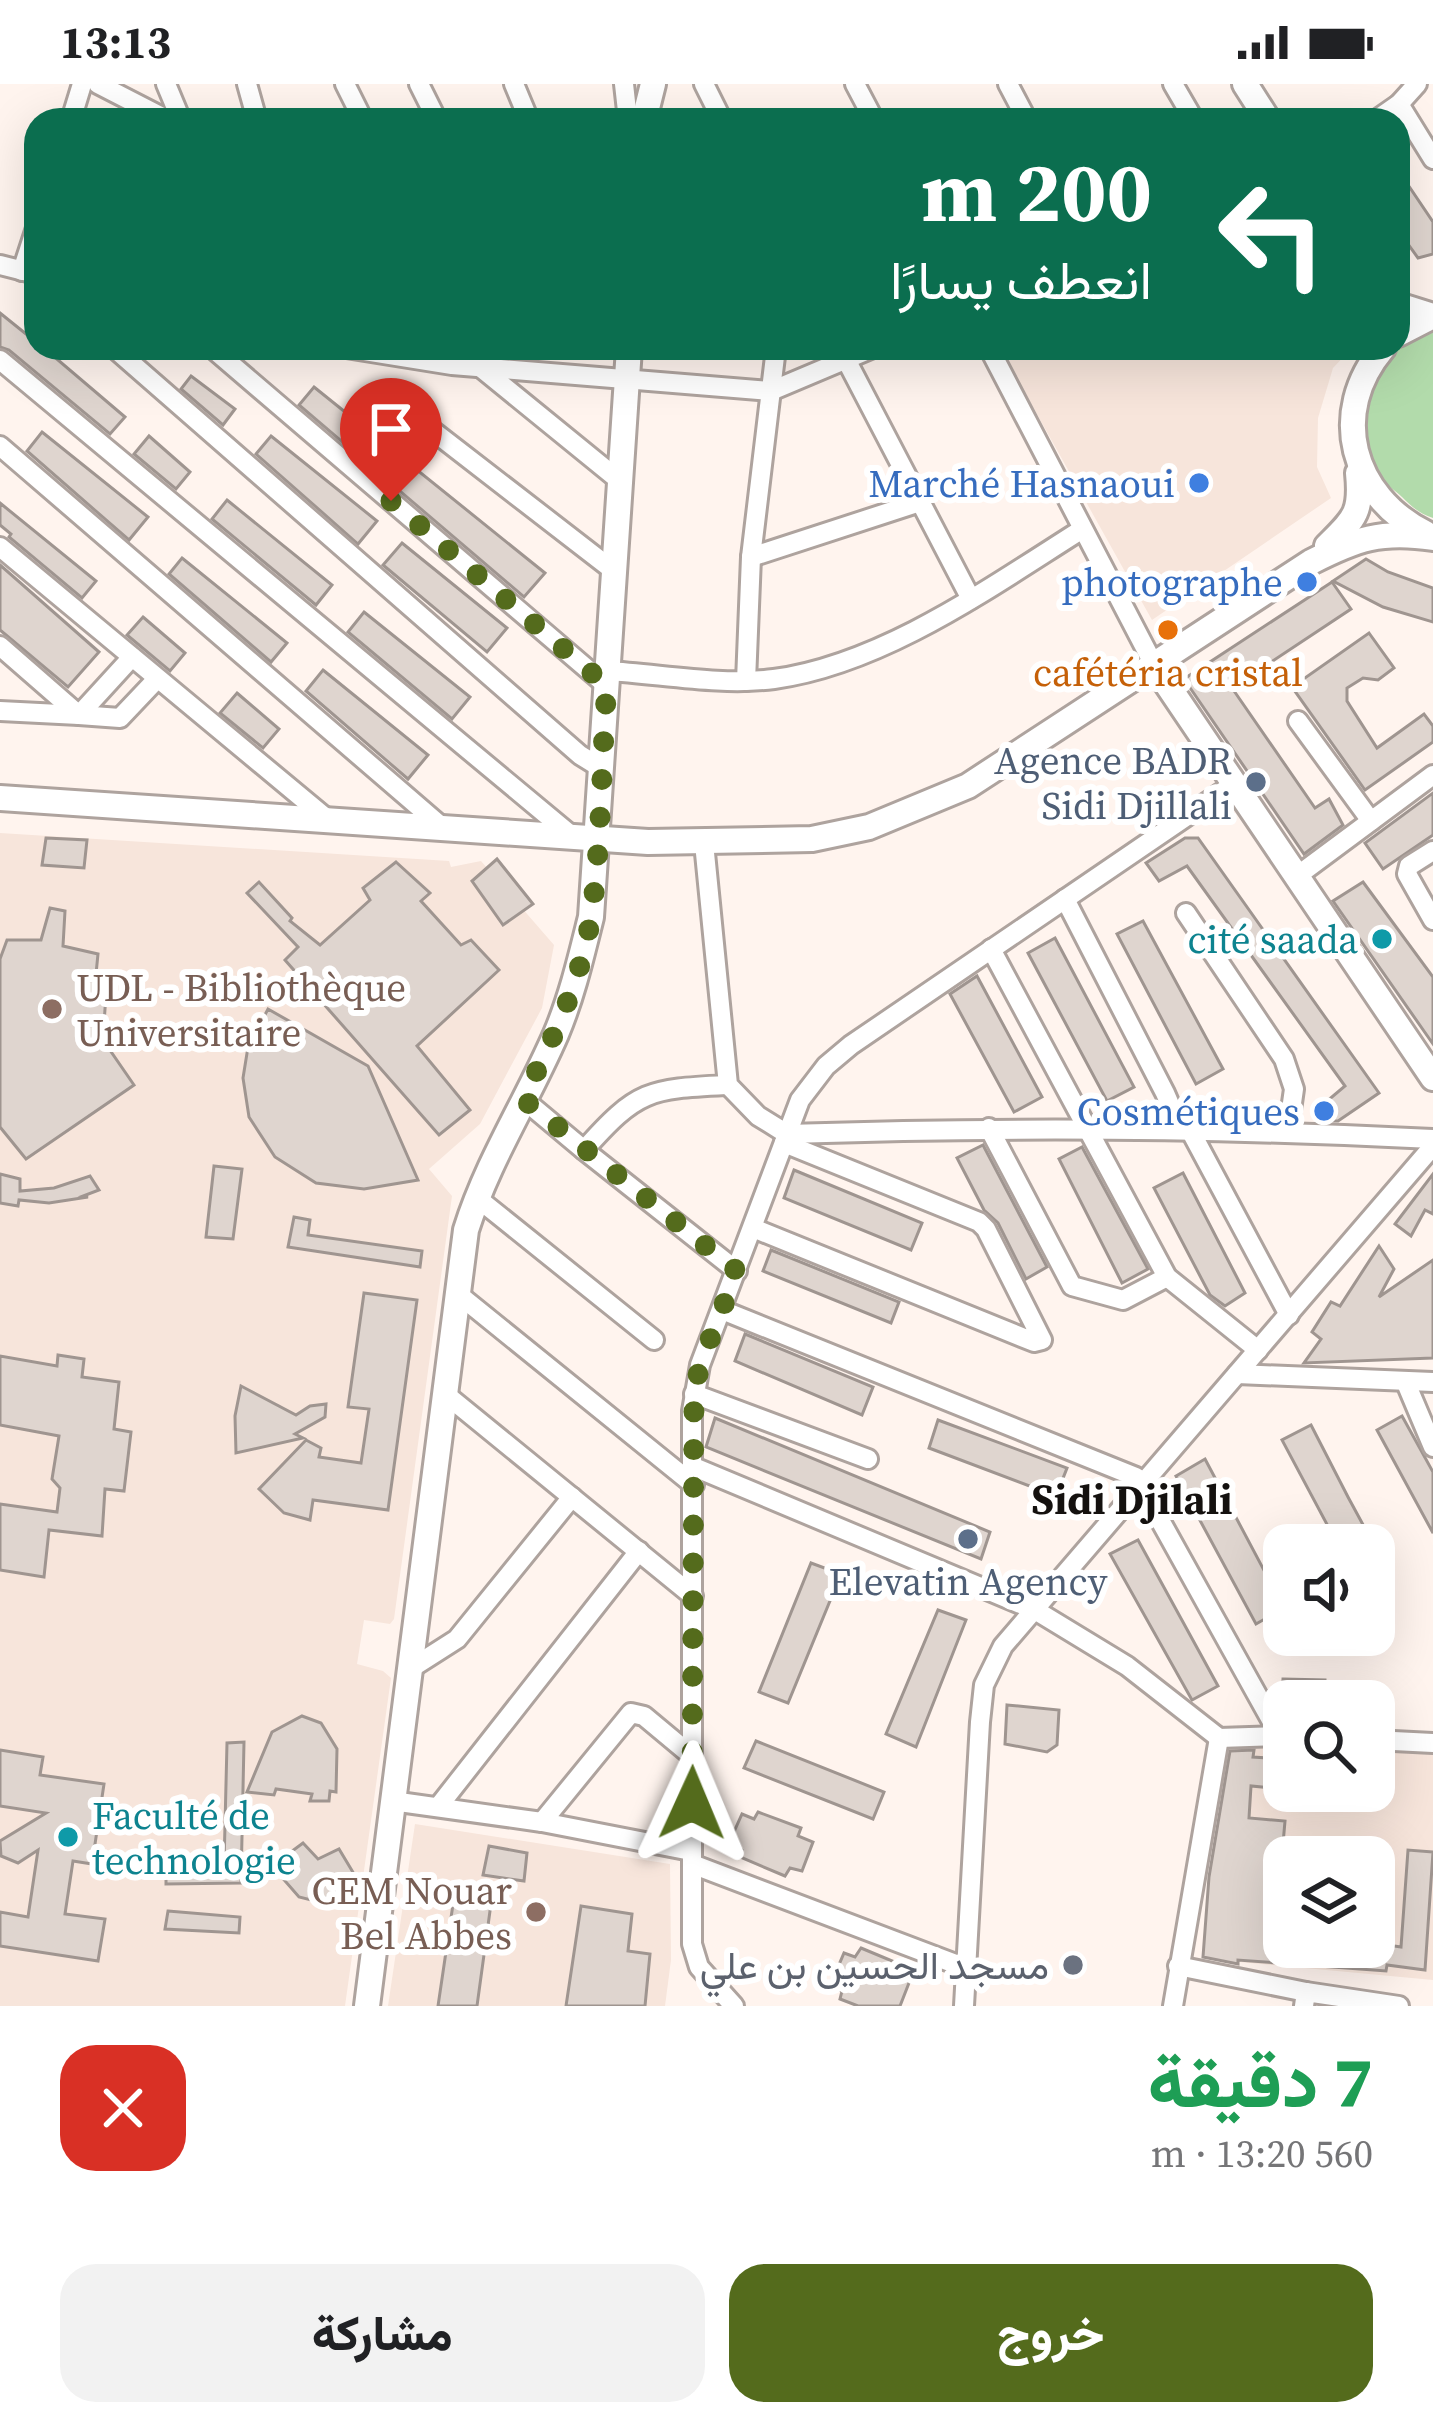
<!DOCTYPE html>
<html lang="ar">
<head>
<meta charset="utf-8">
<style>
	body { margin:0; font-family:"Source Serif 4",Vazirmatn,serif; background:#f2f2f2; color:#202124; direction:rtl; height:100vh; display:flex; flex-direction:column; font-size:45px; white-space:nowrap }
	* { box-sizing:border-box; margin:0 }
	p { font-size:39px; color:#757577 }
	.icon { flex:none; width:66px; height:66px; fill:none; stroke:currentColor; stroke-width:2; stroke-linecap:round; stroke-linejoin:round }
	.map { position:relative; height:1922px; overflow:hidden; direction:ltr }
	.details { display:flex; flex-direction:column; background:#fff; flex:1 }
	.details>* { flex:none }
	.top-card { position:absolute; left:24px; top:24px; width:1386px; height:252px; border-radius:36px; box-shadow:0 12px 48px #0002; direction:rtl; background:#0b6e4f; color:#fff; overflow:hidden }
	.tools { position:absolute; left:1263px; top:1440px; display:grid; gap:24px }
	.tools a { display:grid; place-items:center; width:132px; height:132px; border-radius:24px; background:#fff; box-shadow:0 12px 48px #0002; font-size:60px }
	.pin { position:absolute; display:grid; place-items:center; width:102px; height:102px; color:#fff; margin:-123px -51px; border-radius:50% 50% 50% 0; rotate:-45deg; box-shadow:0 0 12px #0007 }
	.pin .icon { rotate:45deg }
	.me { position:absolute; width:132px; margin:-66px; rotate:1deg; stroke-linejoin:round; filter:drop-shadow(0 0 9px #0008) }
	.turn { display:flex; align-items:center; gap:42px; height:252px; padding:0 60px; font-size:54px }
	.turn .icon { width:156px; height:156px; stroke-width:2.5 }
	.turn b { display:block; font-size:84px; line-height:102px }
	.round { display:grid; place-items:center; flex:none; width:126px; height:126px; border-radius:36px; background:#f2f2f2 }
	.head { display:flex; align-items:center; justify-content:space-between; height:204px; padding:0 60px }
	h1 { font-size:72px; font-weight:800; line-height:90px; color:#1e9e55 }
	.cta { display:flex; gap:24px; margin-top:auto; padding:24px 60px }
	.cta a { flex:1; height:138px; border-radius:36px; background:#546b1c; color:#fff; font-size:48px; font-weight:800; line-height:138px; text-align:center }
	.cta a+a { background:#f2f2f2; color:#202124 }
	.status { display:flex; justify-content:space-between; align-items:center; height:84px; padding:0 60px; background:#fff; direction:ltr }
	.status svg { height:33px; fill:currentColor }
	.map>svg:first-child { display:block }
	.built { fill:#f7e5db; fill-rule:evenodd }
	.green { fill:#b2dbab }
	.building { fill:#dfd5cf; stroke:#9f9590; stroke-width:3 }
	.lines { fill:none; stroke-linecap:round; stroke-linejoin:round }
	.street-casing { stroke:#aea39e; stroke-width:24 }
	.secondary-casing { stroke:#aea39e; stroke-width:30 }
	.street { stroke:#fff; stroke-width:18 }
	.secondary { stroke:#fff; stroke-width:24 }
	.route { stroke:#546b1c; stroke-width:21; stroke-dasharray:0 37.8 }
	.shop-dot { fill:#3f7fe0; stroke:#fff; stroke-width:4.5 }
	.food-dot { fill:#e8710a; stroke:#fff; stroke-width:4.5 }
	.service-dot { fill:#5c6f8a; stroke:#fff; stroke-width:4.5 }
	.culture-dot { fill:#0f9aa8; stroke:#fff; stroke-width:4.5 }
	.education-dot { fill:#8d6e63; stroke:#fff; stroke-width:4.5 }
	.worship-dot { fill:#6b7280; stroke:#fff; stroke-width:4.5 }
	.labels { text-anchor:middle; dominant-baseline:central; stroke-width:12; stroke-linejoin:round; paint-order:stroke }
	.shop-label { font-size:39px; fill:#366cbe; stroke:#fff; text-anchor:end }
	.food-label { font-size:39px; fill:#c56008; stroke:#fff }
	.service-label { font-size:39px; fill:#4e5e75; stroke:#fff; text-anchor:end }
	.culture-label { font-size:39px; fill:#0d838f; stroke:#fff; text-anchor:end }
	.education-label { font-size:39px; fill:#785e54; stroke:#fff; text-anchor:start }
	.worship-label { font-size:39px; fill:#5b616d; stroke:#fff; text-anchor:end }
	.neighbourhood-label { font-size:42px; font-weight:bold; fill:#14110f; stroke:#fff }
</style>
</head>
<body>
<div class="status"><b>13:13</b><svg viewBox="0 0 49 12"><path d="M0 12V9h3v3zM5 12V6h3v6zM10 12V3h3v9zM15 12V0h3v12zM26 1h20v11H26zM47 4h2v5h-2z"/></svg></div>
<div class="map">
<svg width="1433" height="1922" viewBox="0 0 1433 1922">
	<rect width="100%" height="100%" fill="#fff4ee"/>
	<!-- built -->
	<g class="built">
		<path d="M1000,264H1352L1333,284L1318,334L1317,383L1331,414L1152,536Z"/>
		<path d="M0,749L449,777L451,783L481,777L554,861L542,924L480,1040L429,1085L452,1112L394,1535L390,1540L364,1536L357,1580L383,1587L391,1594L345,1922H0Z"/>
		<path d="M1227,1656L1284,1658V1707H1374V1660L1433,1662V1896L1207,1875ZM1284,1773H1374V1863H1284Z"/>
		<path d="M415,1740L670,1780L671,1876L665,1922H388Z"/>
	</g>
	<!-- green -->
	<path class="green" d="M1433,243V434C1420,430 1412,423 1402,413C1396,407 1386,401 1381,394C1344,341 1377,264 1433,243Z"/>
	<!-- building -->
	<g class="building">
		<path d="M1398,86L1433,138V170L1418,174L1398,146Z"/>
		<path d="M0,229L36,258V264H44L125,333L110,350L9,266L0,263Z"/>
		<path d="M191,292L235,325L223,341L181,305Z"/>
		<path d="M314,303L545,489L524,513L299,321Z"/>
		<path d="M42,348L148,433L129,456L27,367Z"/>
		<path d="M149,352L190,388L176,405L134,370Z"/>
		<path d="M271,352L377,437L358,460L256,370Z"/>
		<path d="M227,416L332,501L316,521L212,435Z"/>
		<path d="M0,419L96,497L82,514L9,453L11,450L0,441Z"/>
		<path d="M402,459L507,544L487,568L383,481Z"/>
		<path d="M182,474L287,559L271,578L169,490Z"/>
		<path d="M1366,475L1388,488L1433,504V538L1383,523L1333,497Z"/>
		<path d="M0,481L99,568L68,603L0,546Z"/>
		<path d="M1332,498L1351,525L1232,604L1315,724L1329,715L1343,741L1304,770L1184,595Z"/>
		<path d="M364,528L470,613L452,635L348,548Z"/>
		<path d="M143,533L185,569L170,587L127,551Z"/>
		<path d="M1369,549L1394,584L1378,596L1363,594L1347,604V617L1377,664L1424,630L1433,642V658L1365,706L1292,603Z"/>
		<path d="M323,586L428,671L408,695L306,607Z"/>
		<path d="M237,609L279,645L263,664L220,629Z"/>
		<path d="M1433,709V751L1383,785L1365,759Z"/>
		<path d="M46,754L87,756L84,784L42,781Z"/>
		<path d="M1185,754H1198L1379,1009L1338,1037H1330L1320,1023L1345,1002L1187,782L1159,797L1146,779Z"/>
		<path d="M497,775L533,820L503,841L472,797Z"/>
		<path d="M396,778L430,809L421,817L461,861L471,856L499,886L417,962L470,1026L439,1051L285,876L298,863L247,809L259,798L292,834L290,837L320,861L370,816L363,804Z"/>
		<path d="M1363,798L1433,893V960L1333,817Z"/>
		<path d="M50,824L65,827L63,862L98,870L96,890L107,894L103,956L134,1001L26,1075L0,1043V875L7,856H41Z"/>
		<path d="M1143,837L1223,985L1196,1000L1117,850Z"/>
		<path d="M1055,854L1134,1003L1107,1017L1028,869Z"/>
		<path d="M977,892L1042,1013L1014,1028L950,910Z"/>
		<path d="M268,925L368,982L418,1096L364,1105L316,1099L275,1073L249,1033L243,994L248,963Z"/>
		<path d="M983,1061L1047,1183L1026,1195L998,1139L984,1126L957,1074Z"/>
		<path d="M1082,1063L1148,1185L1122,1199L1059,1075Z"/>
		<path d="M214,1082L242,1085L233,1155L206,1153Z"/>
		<path d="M794,1086L922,1139L911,1166L784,1114Z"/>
		<path d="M1183,1089L1245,1209L1225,1222L1210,1211L1154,1104Z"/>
		<path d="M0,1090L20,1095V1107L54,1104L90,1092L99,1106L83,1112L88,1113L49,1119L19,1116L18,1122L0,1119Z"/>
		<path d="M1433,1090V1130L1425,1126L1411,1152L1395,1140Z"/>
		<path d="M294,1133L310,1136L308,1151L422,1167L420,1183L288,1163Z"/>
		<path d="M1379,1162L1394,1185L1379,1213L1433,1176V1274L1304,1279L1321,1255L1312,1248L1331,1218L1340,1222Z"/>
		<path d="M771,1166L899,1218L891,1239L763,1187Z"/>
		<path d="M364,1209L417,1216L388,1426L313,1416L310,1436L284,1429L259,1405L306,1356L321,1364L319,1373L361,1379L369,1325L348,1323Z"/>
		<path d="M745,1250L873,1303L862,1331L735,1277Z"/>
		<path d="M58,1271L84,1275L82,1293L119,1298L114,1345L131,1348L124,1407L105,1405L102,1452L49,1446L44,1493L0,1486V1420L57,1428L60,1404L52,1395L59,1352L0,1341V1272L57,1282Z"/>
		<path d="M241,1302L296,1331L310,1322L326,1320L325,1333L295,1350L303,1354L236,1369L235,1332Z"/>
		<path d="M1402,1332L1433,1388V1449L1377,1346Z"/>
		<path d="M715,1334L990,1448L981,1475L706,1363Z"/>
		<path d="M938,1336L1067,1384L1056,1412L929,1364Z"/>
		<path d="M1311,1341L1348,1413L1374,1461H1338L1282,1356Z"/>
		<path d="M1205,1375L1284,1524L1256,1540L1176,1392Z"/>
		<path d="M1138,1456L1218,1602L1192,1616L1110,1470Z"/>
		<path d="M811,1479L841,1490L788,1619L759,1608Z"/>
		<path d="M938,1526L966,1536L916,1663L886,1650Z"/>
		<path d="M1283,1595L1325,1596V1617H1282Z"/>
		<path d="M1007,1621L1059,1626L1057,1661L1047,1668L1005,1660Z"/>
		<path d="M302,1632L321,1639L337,1665L336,1708L330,1707L329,1717H310L312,1710L276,1705L274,1711L247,1708L272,1648Z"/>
		<path d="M756,1657L884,1708L873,1735L744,1684Z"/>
		<path d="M244,1658L241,1799L166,1800V1784L224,1782L227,1659Z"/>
		<path d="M0,1666L43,1673L40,1691L104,1700L92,1780L73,1777L65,1830L105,1835L98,1877L0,1862V1828L28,1833L38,1766L18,1779L1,1772L0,1757L46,1729L0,1722Z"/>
		<path d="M1254,1666L1253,1673L1284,1675V1705L1251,1702L1249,1734L1285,1737L1274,1863H1374V1859L1401,1863L1408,1766L1433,1768L1425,1886L1387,1881L1386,1887L1238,1876V1880L1203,1873L1209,1793L1230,1667Z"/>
		<path d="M758,1728L801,1744L798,1752L813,1758L802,1787L790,1784L785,1792L740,1773L742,1766L729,1759L742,1730L754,1735Z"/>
		<path d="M303,1759L318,1775L339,1765L357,1795L319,1818L299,1813L272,1782Z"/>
		<path d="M489,1762L527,1769L524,1797L483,1791Z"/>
		<path d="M456,1800L493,1805L477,1922H438Z"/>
		<path d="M581,1822L632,1830L628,1867L650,1870L645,1922H566Z"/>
		<path d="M168,1827L240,1833L239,1849L165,1845Z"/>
		<path d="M861,1864L914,1886L900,1922H858L840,1915L842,1907L830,1902L844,1869L855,1873Z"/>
	</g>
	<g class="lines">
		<!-- street casing -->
		<g class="street-casing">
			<g id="street">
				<path d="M98,0L168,36"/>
				<path d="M166,0L181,36"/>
				<path d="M247,0L257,36"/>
				<path d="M345,0L363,36"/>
				<path d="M419,0L437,36"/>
				<path d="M514,0L529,36"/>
				<path d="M624,0L628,36"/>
				<path d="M704,0L722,36"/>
				<path d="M855,0L874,36"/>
				<path d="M1008,0L1027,36"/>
				<path d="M1173,0L1194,36"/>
				<path d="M1399,20L1433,75"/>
				<path d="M71,36L82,0"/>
				<path d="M1376,36L1399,20L1417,0"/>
				<path d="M0,181L36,190"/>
				<path d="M22,187L36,144"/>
				<path d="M114,264L580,671L601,684"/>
				<path d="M212,264L606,601"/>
				<path d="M346,264L452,281L771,307L873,264"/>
				<path d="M840,264L971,515"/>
				<path d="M989,264L1154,581"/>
				<path d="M0,276L572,752"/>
				<path d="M480,283L620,397"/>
				<path d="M433,347L614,487"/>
				<path d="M0,362L441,742"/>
				<path d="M0,463L326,734"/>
				<path d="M751,473L920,418"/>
				<path d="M0,562L79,631L120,634L156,596"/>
				<path d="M607,587C661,590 720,602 774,595C883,580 989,504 1081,446"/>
				<path d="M746,597L751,473L776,264"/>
				<path d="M0,627L79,631L132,573"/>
				<path d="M1298,637L1371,737"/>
				<path d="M704,759L728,1001L758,1032L787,1050C1003,1043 1217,1044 1433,1055"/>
				<path d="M1433,767L1409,782L1407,790L1433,836"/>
				<path d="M1297,792L1433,691"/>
				<path d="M1065,815L1165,1009L1181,1046"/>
				<path d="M1186,829L1284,975L1294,1005L1288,1047"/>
				<path d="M991,865L1167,1193L1258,1266"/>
				<path d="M728,1001C649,1005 638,1005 584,1066L737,1187"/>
				<path d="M523,1015L584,1066"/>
				<path d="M989,1044L1072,1202L1123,1216L1167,1193"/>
				<path d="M1190,1046L1289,1231"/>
				<path d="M476,1113L654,1256"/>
				<path d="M753,1144L1034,1258L1042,1256L986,1145L979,1138L784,1059"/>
				<path d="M458,1210L694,1401"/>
				<path d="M722,1226L1136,1393L1280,1652"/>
				<path d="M1237,1290L1433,1298"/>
				<path d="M1406,1299L1433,1363"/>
				<path d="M444,1309L693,1512"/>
				<path d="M694,1310L868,1375"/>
				<path d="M694,1383L1035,1526L1127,1582L1219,1654L1284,1652"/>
				<path d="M410,1585L457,1555L572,1413"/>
				<path d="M1374,1656L1433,1659"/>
				<path d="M392,1717L542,1738L691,1767"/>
				<path d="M438,1723L639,1467"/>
				<path d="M542,1738L631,1629L644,1632L692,1672"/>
				<path d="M692,1780L966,1884"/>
				<path d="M1178,1882L1306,1908"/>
				<path d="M734,1922L699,1883L692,1860V1327L700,1281L800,1016L826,982L851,961L1234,700"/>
				<path d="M964,1922L980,1638L984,1601L1003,1562L1433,1062"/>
				<path d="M1173,1922L1219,1654"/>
				<path d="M1304,1922L1306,1908L1399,1922"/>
			</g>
		</g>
		<!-- secondary casing -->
		<g class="secondary-casing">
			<g id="secondary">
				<path d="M1245,0L1268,36"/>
				<path d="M644,36L653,0"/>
				<path d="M1398,221L1433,232"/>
				<path d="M1398,250L1433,232"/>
				<path d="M1383,264C1328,329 1352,412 1425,449"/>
				<path d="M1327,462C1355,434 1362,429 1358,389"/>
				<path d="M1154,581L1433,994"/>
				<path d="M0,714L648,758L812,755L869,743L968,702L1311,478C1356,455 1381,446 1433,454"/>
				<path d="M367,1922L466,1146C488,1076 527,1017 556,950C572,912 581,873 591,833L629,264"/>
			</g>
		</g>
		<!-- street -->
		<use href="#street" class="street"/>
		<!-- secondary -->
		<use href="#secondary" class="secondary"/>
	</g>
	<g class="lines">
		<!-- route -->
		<path class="route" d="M391,417L607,602C601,678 602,757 591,833C581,898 552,956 523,1015L737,1187L700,1281L694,1310L692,1719"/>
	</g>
	<!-- markers -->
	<g class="shop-dot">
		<circle cx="1199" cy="399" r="12"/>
		<circle cx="1307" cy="498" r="12"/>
		<circle cx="1324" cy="1027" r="12"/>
	</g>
	<circle class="food-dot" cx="1168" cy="546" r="12"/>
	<g class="service-dot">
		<circle cx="1256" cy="698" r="12"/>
		<circle cx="968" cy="1455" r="12"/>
	</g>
	<g class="culture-dot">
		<circle cx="1382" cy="855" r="12"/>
		<circle cx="68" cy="1753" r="12"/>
	</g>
	<g class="education-dot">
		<circle cx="52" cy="925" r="12"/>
		<circle cx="536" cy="1828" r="12"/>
	</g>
	<circle class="worship-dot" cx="1073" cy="1881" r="12"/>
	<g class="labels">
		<!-- shop labels -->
		<g class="shop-label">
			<text x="1175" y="399">Marché Hasnaoui</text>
			<text x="1283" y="498">photographe</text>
			<text x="1300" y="1027">Cosmétiques</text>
		</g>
		<!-- food labels -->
		<g class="food-label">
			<text x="1168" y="588">cafétéria cristal</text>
		</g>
		<!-- service labels -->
		<g class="service-label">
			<text x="1232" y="676">Agence BADR<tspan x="1232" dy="45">Sidi Djillali</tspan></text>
			<text x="968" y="1497" text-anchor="middle">Elevatin Agency</text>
		</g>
		<!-- culture labels -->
		<g class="culture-label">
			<text x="1358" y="855">cité saada</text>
			<text x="92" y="1731" text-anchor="start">Faculté de<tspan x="92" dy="45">technologie</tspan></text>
		</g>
		<!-- education labels -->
		<g class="education-label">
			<text x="76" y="903">UDL - Bibliothèque<tspan x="76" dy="45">Universitaire</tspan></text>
			<text x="512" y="1806" text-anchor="end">CEM Nouar<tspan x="512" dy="45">Bel Abbes</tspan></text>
		</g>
		<!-- worship labels -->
		<g class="worship-label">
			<text x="1049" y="1881">مسجد الحسين بن علي</text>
		</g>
		<!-- neighbourhood labels -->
		<g class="neighbourhood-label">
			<text x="1132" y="1415">Sidi Djilali</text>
		</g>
	</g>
</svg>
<div class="tools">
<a><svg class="icon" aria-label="sound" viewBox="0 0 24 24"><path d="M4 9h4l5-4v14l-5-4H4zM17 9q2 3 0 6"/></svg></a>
<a><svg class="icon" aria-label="search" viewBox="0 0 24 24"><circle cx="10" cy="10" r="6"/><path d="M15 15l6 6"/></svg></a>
<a><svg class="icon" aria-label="layers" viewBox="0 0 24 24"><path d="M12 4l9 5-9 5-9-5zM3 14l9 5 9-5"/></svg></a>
</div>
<div class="pin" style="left:391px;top:417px;background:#d93025"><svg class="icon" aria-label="arrive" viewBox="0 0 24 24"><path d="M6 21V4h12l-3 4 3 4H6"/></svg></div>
<svg class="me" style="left:692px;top:1719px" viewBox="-20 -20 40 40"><path d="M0-17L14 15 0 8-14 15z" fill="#546b1c" stroke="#fff" stroke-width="4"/></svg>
<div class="top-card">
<div class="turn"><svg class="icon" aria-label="left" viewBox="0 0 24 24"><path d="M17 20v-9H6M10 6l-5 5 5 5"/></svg><div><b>200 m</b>انعطف يسارًا</div></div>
</div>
</div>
<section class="details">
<div class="head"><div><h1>7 دقيقة</h1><p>560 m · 13:20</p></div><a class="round" style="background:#d93025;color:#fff"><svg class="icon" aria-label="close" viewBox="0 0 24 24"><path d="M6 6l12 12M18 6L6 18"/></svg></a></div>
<div class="cta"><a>خروج</a><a>مشاركة</a></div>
</section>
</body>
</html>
